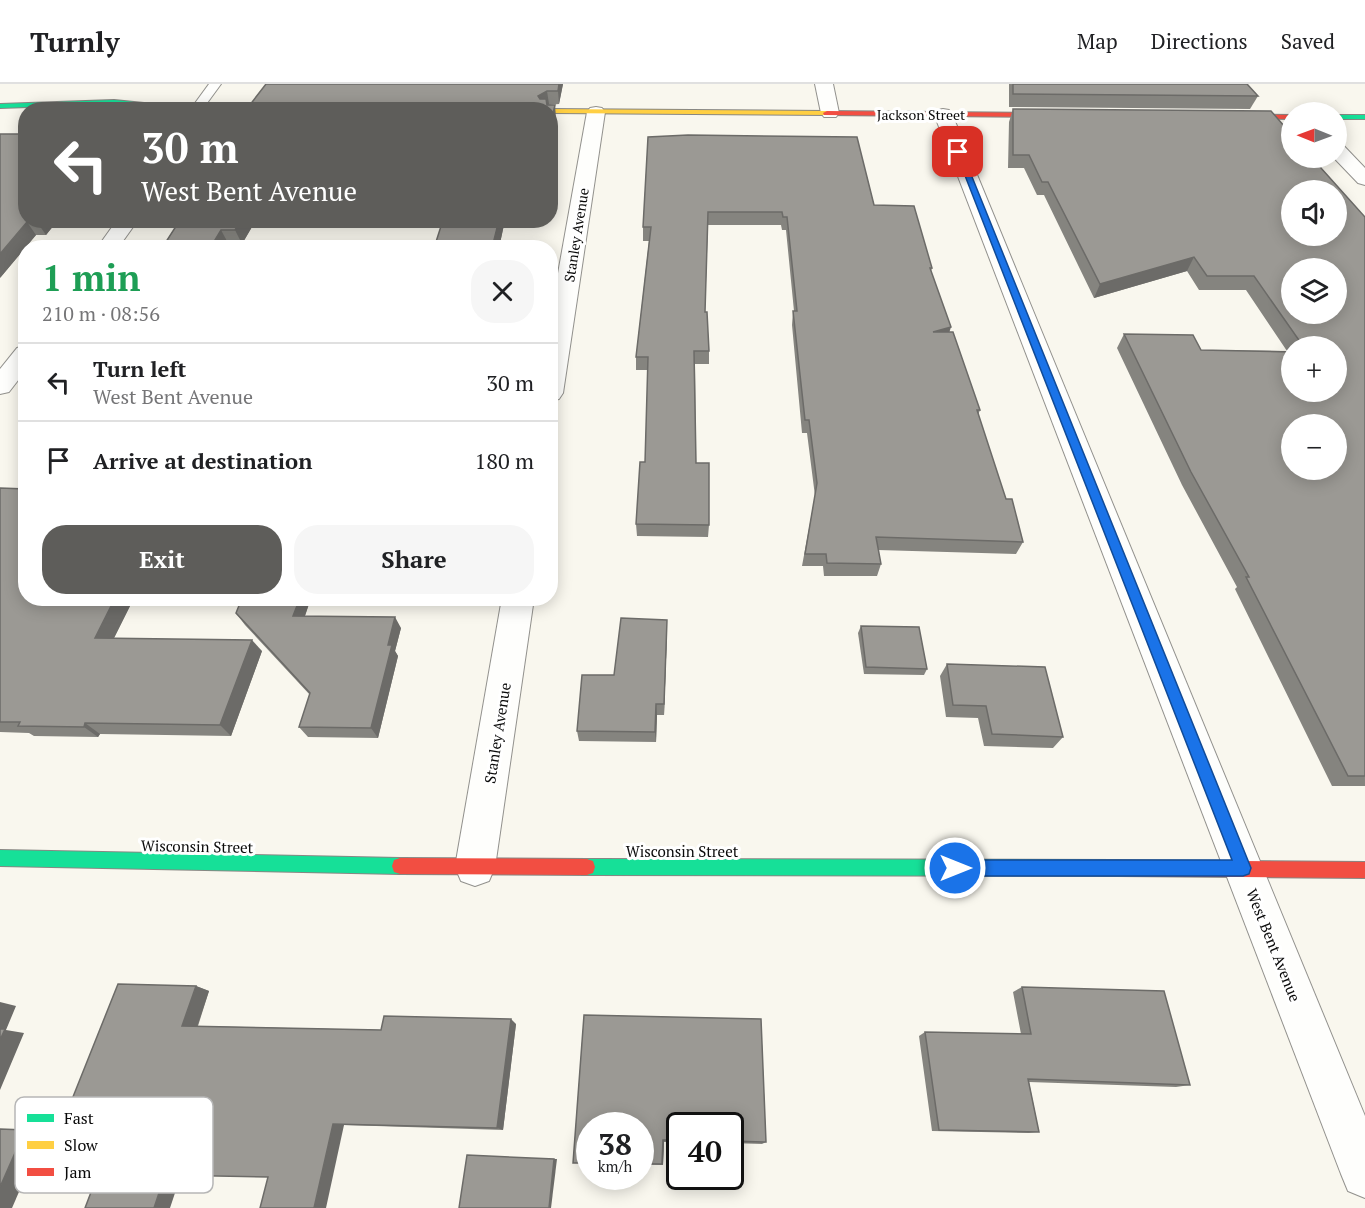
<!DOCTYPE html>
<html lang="en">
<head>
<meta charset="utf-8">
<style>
	body { margin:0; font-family:"PT Serif",serif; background:#f6f6f6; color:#202124; height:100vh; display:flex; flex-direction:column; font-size:22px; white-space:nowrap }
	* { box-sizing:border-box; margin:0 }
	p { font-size:20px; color:#757577 }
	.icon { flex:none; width:33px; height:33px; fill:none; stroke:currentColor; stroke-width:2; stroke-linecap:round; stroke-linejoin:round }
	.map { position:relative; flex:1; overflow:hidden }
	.details { position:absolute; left:18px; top:156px; width:540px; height:366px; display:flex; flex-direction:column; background:#fff; border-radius:24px; box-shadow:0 3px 15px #0003 }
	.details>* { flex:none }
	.hud { position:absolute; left:18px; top:18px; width:540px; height:126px; border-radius:24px; box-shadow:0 3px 15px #0003; background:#5e5d5a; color:#fff; overflow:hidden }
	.needle { width:39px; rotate:271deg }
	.buttons { position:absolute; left:1281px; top:18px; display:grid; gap:12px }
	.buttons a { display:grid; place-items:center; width:66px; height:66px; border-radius:50%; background:#fff; box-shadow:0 3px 15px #0003; font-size:30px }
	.speed { position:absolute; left:576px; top:1028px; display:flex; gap:12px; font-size:30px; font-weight:700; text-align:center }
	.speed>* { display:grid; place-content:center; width:78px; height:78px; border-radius:50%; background:#fff; box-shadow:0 3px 15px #0003; line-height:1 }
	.speed small { font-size:15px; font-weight:400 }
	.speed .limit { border:3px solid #111; border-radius:9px; background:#fff; color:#111 }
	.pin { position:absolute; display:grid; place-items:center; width:51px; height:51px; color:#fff; margin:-26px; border-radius:12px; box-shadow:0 3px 9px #0006 }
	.me { position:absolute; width:66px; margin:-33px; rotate:90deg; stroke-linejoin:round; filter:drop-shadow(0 0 4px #0008) }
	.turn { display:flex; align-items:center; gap:21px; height:126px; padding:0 24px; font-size:27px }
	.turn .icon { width:78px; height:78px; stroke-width:2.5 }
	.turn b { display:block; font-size:42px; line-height:51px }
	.round { display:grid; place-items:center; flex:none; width:63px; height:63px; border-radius:24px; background:#f6f6f6 }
	.overview { display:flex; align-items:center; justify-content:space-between; height:102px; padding:0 24px }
	h1 { font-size:36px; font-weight:600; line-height:45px; color:#1e9e55 }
	.action { display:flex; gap:12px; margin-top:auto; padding:12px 24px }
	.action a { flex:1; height:69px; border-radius:24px; background:#5e5d5a; color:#fff; font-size:24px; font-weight:600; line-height:69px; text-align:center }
	.action a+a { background:#f6f6f6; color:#202124 }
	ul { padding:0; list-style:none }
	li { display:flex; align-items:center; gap:18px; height:78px; padding:0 24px; border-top:2px solid #e0e0e0 }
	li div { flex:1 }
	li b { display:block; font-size:22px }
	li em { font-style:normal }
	header { display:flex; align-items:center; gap:36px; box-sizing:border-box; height:84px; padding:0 30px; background:#fff; border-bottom:2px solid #e0e0e0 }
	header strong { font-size:28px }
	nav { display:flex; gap:33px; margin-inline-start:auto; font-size:21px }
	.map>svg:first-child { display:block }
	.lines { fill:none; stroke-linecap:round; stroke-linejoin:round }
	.lane-casing { stroke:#92918d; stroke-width:2 }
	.street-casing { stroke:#92918d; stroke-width:2 }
	.fast-casing { stroke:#888783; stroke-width:2 }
	.slow-casing { stroke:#888783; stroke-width:2 }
	.jam-casing { stroke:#888783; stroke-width:2 }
	.lane { fill:#fefefc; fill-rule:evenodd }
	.street { fill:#fefefc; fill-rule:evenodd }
	.fast { fill:#16e098; fill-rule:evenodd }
	.slow { fill:#ffcf43; fill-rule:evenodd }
	.jam { fill:#f24e42; fill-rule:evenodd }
	.wall { fill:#85847f; fill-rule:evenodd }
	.shaded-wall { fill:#6c6b68 }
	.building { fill:#9b9994; stroke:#6c6b68; stroke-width:1.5; fill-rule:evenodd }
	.route { fill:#1a73e8; stroke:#114b97; stroke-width:1.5 }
	.labels { text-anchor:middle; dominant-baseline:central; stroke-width:6; stroke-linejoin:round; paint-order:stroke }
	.far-street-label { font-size:14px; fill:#0a0a0a; stroke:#fff }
	.street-label { font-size:15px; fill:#0a0a0a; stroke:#fff }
	.key { fill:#fff; stroke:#b6b6b6; stroke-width:1.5 }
	.key-label { font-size:16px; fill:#0a0a0a }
</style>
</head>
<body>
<header>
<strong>Turnly</strong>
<nav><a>Map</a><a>Directions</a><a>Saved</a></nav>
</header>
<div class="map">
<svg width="1365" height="1124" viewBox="0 0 1365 1124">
	<rect width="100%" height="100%" fill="#f9f7ee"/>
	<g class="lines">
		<!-- lane casing -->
		<g class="lane-casing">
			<path id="lane" d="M209,0H221L202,26H190Z"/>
		</g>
		<!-- street casing -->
		<g class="street-casing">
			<g id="street">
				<path d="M815,0H833L839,29L836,33H824L821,29Z"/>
				<path d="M596,23L602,24L605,28L563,309L559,315L550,317V234L587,28L590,24Z"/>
				<path d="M943,25L949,26L952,30L1365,1032V1114L1348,1107L1341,1090L934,30L937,26Z"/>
				<path d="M1336,59L1343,61L1365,84V101L1358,99L1334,74H1336Z"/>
				<path d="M117,136H138L118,164H97Z"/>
				<path d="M26,261V286L9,308L0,310V285L17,264Z"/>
				<path d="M502,514H534L495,783L489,797L475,802L461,797L455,783Z"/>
			</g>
		</g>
		<!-- fast casing -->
		<g class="fast-casing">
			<g id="fast">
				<path d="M114,16L214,26H179L114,20L0,24V20Z"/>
				<rect x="1336" y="31" width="29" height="4"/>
				<path d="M0,766L400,774L406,776L408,782L406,788L400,790L0,782Z"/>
				<path d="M587,775L1117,776L1123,778L1125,784L1123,790L1117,792L587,791L581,789L579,783L581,777Z"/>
			</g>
		</g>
		<!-- slow casing -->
		<g class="slow-casing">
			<path id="slow" d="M547,25L827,27L831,29L827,31L550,29V26Z"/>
		</g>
		<!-- jam casing -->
		<g class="jam-casing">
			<g id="jam">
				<path d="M827,27L1056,29L1060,31L1056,33L824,31L823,29Z"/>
				<path d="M1230,30L1292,31V35L1227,34L1226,32Z"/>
				<path d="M400,774L587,775L593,777L595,783L593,789L587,791L400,790L394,788L392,782L394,776Z"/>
				<path d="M1117,776L1365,778V794L1117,792L1111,790L1109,784L1111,778Z"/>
			</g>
		</g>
		<!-- lane -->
		<use href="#lane" class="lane"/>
		<!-- street -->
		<use href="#street" class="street"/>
		<!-- fast -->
		<use href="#fast" class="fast"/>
		<!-- slow -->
		<use href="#slow" class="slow"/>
		<!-- jam -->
		<use href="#jam" class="jam"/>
	</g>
	<!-- wall -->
	<g class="wall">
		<path d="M266,0H563L559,20L548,21L556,34L550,64V26Z"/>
		<path d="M1009,0H1247L1258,12L1250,25L1009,23Z"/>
		<path d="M1013,25L1365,133V702H1332L1235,505L1237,503L1182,401L1117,264L1124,250L1201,266L1287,267L1246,206H1199L1187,187L1094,214L1044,111H1037L1024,84H1008L1009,38ZM1292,262H1336L1292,308Z"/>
		<path d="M648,53L874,121L932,184L931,187L949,248L980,326L978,331L1006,415L1023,458L1016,470L878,466L881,480L877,492H824L823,482H802L815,412L807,349H802L792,241L793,227H794L786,146H782L781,141H708L705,228L709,267V280H695L696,379L709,441L708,453L637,452L636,440L645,378L648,286H636V273L649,157H643V143Z"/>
		<path d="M26,136H58L46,151H36L0,194Z"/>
		<path d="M180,136H256L242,160L228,159L226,164H162Z"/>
		<path d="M419,136H505L499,164H434L442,140H420Z"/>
		<path d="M0,404L26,514H134L114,554L262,567L231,652L100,650L98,653L34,652L29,649L0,648Z"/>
		<path d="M242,514H311L305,532L401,544L395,567L398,572L378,654L308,653L299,643L310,611L245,541L236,529Z"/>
		<path d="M861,542L927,585L924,591L864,590L858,549Z"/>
		<path d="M667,548L664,631H657L656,658L579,657L577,647L614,591Z"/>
		<path d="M947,580L1063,653L1053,664L984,662L978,634L946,633L940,592Z"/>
		<path d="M196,902L209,907L198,942L381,946L516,940L503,1046L344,1041L268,1093L181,1091Z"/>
		<path d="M1022,903L1190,1001L1176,1003L1029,998L1039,1048L1029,1049L932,1047L919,952L925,948L1021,950L1013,908Z"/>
		<path d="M584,931L761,935L766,1058L762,1060L730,1059V1041H680V1058H664L663,1081L640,1080V1041H590V1079H573Z"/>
	</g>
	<!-- shaded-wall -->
	<g class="shaded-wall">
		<path d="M559,0H563L559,20L558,7Z"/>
		<path d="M547,7L549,20L540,26L538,12Z"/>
		<path d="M555,21L556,34L550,64V42Z"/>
		<path d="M39,136H58L46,151L37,138Z"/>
		<path d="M241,136H256L242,160L235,146Z"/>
		<path d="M499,136H505L499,164H492Z"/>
		<path d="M27,138L36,151L0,194V170Z"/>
		<path d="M221,146L228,159L226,164H213L212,161Z"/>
		<path d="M1194,173L1187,187L1094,214L1100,200Z"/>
		<path d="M951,243L947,256L933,248Z"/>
		<path d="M115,514H134L108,566L95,554Z"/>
		<path d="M300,514H311L301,543L293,532Z"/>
		<path d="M395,533L401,544L395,567L398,572L378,654L371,644L388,561Z"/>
		<path d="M667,536V548L664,631V620Z"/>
		<path d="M252,556L262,567L231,652L220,641Z"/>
		<path d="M656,620L657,631L656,658L655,648Z"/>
		<path d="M85,639L100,650L98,653L84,643Z"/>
		<path d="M196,902L209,907L196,946L182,942Z"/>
		<path d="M0,918L16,922L6,946L24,949L0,1006Z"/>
		<path d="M511,935L516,940L503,1046L497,1044Z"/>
		<path d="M333,1040L344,1041L326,1124H314Z"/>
		<path d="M25,1046L45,1048L12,1124H0V1103Z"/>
		<path d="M663,1056L664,1058L663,1081L662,1080Z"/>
		<path d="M554,1075H557L551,1124H549Z"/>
		<path d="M165,1091H181L170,1124H154Z"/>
	</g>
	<!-- building -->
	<g class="building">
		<path d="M266,0H559L558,7H547L538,12L540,15H546L547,21H555L550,42V26H246Z"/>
		<path d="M1013,0H1247L1258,12L1013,10Z"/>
		<path d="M1013,25L1271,27L1292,51V74H1312L1365,133V692H1348L1246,493H1249L1191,388L1124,250L1193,251L1201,266L1292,268V308H1336V262H1303L1254,192H1207L1194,173L1100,200L1048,98H1042L1029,71H1013ZM1292,106H1336V152H1292ZM1292,184H1336V230H1292ZM1292,340H1336V386H1292Z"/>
		<path d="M0,50H26V136H39L37,138H27L0,170Z"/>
		<path d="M688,51L857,53L874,121L914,122L932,184H930L951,243L933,248H953L980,326H977L1006,415H1012L1023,458L876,453L881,480L827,479L826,470H805L817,399L809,336H805L793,227H797L787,133H783L782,128H708L705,228H707L709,267H694L696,379H709V441L636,440L640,378H645L648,273H636L651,143H643L648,53Z"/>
		<path d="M180,136H241L235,146H221L212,161H205L204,164H162Z"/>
		<path d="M443,136H499L492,164H434Z"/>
		<path d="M0,404L26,405V514H115L95,554L252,556L220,641L85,639L84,643L18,642L20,638H0Z"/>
		<path d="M242,514H300L293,532L395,533L388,561H392L371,644L299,643L310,609L236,529Z"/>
		<path d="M621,534L667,536L664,620H656L655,648L577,647L582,591H614Z"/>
		<path d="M861,542L919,543L927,585L866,583Z"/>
		<path d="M947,580L1045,583L1063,653L992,650L986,622L953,621Z"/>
		<path d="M118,900L196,902L182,942L381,946L384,932L511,935L497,1044L333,1040L314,1124H260L268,1093L165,1091L154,1124H85L104,1074L49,1073Z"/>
		<path d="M1022,903L1164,907L1190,1001L1028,995L1039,1048L939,1046L925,948L1031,950Z"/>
		<path d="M584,931L761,935L766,1058L730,1057V1041H680V1056H663L662,1080H640V1041H590V1079H573Z"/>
		<path d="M0,945H5L0,956Z"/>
		<path d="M0,1045L25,1046L0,1103Z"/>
		<path d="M467,1071L554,1075L549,1124H459Z"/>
	</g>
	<!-- route -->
	<path class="route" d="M955,66L962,68L1251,784L1249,790L1243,792H955L949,789L947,784L949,778L955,776H1232Z"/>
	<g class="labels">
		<!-- far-street labels -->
		<g class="far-street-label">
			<text x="921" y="30">Jackson Street</text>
			<text transform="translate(576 151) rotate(-81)">Stanley Avenue</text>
		</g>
		<!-- street labels -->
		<g class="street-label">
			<text transform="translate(497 649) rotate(-81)">Stanley Avenue</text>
			<text transform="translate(197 762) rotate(1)">Wisconsin Street</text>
			<text x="682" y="767">Wisconsin Street</text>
			<text transform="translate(1274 861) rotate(68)">West Bent Avenue</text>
		</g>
	</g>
	<!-- legend -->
	<rect x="15" y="1013" width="198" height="96" rx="9" class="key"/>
	<rect x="27" y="1030" width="27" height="8" fill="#16e098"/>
	<rect x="27" y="1057" width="27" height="8" fill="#ffcf43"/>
	<rect x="27" y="1084" width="27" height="8" fill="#f24e42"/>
	<g class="key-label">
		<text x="64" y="1040">Fast</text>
		<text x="64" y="1067">Slow</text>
		<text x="64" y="1094">Jam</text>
	</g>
</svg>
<div class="buttons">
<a><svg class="needle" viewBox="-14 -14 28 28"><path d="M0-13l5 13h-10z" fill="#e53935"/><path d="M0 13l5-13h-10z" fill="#757577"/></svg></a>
<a><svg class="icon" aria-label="sound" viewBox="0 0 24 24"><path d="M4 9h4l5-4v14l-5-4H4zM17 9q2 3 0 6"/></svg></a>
<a><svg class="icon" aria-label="layers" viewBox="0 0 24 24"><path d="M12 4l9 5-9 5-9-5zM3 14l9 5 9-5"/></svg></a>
<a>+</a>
<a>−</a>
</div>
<div class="speed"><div>38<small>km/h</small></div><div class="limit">40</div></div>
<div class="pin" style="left:958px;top:68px;background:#d93025"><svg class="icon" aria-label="arrive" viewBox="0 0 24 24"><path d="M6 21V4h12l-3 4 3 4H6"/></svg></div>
<svg class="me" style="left:955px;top:784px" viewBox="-20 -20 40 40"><circle r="17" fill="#1a73e8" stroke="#fff" stroke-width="3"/><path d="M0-11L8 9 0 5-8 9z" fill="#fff"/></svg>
<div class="hud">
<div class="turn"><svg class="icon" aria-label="left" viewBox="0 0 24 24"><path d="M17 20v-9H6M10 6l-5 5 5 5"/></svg><div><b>30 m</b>West Bent Avenue</div></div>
</div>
<section class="details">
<div class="overview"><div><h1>1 min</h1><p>210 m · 08:56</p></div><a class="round"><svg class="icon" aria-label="close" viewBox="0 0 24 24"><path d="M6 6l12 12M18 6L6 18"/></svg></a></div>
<ul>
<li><svg class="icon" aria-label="left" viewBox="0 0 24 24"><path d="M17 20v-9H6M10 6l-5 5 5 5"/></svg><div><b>Turn left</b><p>West Bent Avenue</p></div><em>30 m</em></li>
<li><svg class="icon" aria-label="arrive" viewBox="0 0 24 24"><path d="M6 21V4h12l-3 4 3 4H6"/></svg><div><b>Arrive at destination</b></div><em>180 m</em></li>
</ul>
<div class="action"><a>Exit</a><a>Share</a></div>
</section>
</div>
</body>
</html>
